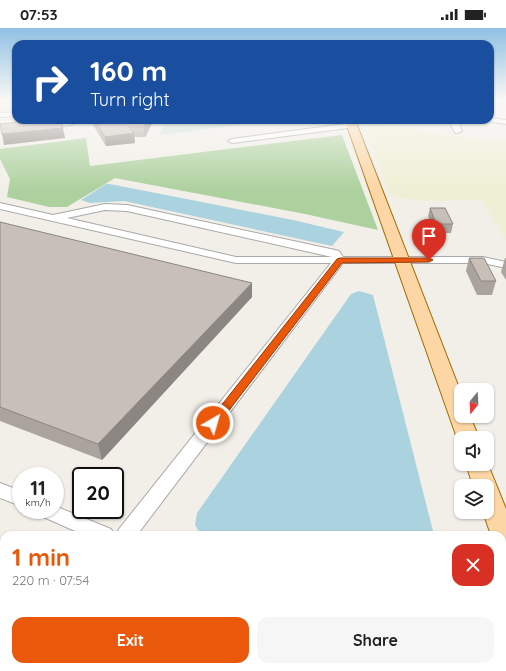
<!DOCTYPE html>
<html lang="en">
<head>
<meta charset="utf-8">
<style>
	body { margin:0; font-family:Quicksand,sans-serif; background:#f6f6f6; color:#222; height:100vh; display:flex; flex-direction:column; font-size:15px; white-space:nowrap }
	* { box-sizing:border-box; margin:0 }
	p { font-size:13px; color:#767676 }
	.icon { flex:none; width:22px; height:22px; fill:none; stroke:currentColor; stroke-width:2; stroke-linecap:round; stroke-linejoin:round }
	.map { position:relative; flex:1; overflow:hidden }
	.sheet { position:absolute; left:0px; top:503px; width:506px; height:140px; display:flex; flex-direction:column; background:#fff; border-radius:12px 12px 0 0; box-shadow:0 1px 3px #0004 }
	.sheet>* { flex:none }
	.guide { position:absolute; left:12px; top:12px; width:482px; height:84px; border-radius:12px; box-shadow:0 1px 3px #0004; background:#1a4fa0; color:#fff; overflow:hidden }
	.needle { width:26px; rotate:198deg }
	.fabs { position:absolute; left:454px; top:355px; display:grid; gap:8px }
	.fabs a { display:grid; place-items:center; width:40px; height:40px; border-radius:8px; background:#fff; box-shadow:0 1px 3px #0004; font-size:20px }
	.speed { position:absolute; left:12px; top:439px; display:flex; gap:8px; font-size:20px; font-weight:700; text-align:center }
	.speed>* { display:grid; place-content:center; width:52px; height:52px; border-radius:50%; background:#fff; box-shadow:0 1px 3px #0004; line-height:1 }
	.speed small { font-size:10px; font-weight:400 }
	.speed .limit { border:2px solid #111; border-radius:6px; background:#fff; color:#111 }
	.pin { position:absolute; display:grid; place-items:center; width:34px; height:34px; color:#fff; margin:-41px -17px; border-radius:50% 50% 50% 0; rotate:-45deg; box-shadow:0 0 4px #0007 }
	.pin .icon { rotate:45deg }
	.me { position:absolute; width:44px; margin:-22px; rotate:38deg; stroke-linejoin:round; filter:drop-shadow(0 0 3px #0008) }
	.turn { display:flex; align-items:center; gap:14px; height:84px; padding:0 12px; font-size:18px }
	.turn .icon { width:52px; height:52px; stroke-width:2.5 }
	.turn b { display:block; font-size:28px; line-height:34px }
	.round { display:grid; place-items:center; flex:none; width:42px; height:42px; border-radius:12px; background:#f6f6f6 }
	.summary { display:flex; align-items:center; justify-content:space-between; height:68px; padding:0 12px }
	h1 { font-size:24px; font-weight:800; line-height:30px; color:#ea580c }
	.primary-button { display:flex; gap:8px; margin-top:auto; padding:8px 12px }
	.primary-button a { flex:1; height:46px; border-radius:12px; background:#ea580c; color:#fff; font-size:16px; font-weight:800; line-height:46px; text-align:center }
	.primary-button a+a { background:#f6f6f6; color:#222 }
	.status { display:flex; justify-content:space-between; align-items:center; height:28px; padding:0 20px; background:#fff; direction:ltr }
	.status svg { height:11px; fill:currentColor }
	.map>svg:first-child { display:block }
	.farmland { fill:#eef0d5 }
	.forest { fill:#add19e }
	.wetland { fill:#c6e0d4 }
	.water { fill:#aad3df }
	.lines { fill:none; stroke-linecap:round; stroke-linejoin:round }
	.minor-casing { stroke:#a9a9a9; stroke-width:2 }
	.major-casing { stroke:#a06b00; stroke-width:2 }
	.minor { fill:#fff; fill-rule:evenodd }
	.major { fill:#fcd6a4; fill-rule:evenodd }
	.wall { fill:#aba49e }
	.shaded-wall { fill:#8b8681 }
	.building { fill:#c7bfb8; stroke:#8b8681 }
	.route { fill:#ea580c; stroke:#983908 }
</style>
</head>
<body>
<div class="status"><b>07:53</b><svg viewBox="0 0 49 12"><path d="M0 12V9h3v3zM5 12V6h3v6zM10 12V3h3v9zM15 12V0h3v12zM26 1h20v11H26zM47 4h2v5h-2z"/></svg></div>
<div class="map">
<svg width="506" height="643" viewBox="0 0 506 643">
	<rect width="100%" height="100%" fill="#f2efe9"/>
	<!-- farmland -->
	<path class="farmland" d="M371,96L506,114V213L482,172L425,173L402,170L390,166L365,101Z"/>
	<!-- forest -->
	<path class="forest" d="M342,107L378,202L305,186L115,150L67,179H49L7,169L10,151L0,131V121L86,110L90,138Z"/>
	<!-- wetland -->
	<path class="wetland" d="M166,92H280L160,107Z"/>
	<!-- water -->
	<g class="water">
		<path d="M106,156H110L293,192L344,204L332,218L124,173L90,175L81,172Z"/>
		<path d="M359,263L373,267L434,507H201L195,497L197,485L351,266Z"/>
		<path d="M188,639H290L300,643H196Z"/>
	</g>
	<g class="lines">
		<!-- minor casing -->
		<g class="minor-casing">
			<g id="minor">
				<path d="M16,84V88L0,89V85Z"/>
				<path d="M490,90L506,92V96C491,94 473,90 459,97L462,103L458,105H455L451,96L458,92H490Z"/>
				<path d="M43,92H51L52,95L73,92L75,95L71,97L50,99H47Z"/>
				<path d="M352,95L356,97L355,99L232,115L228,113L232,111Z"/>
				<path d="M0,175L53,187L105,176L127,177L335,222L339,223L343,229H483L506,234V240L483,235H343L137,507H116L119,501L331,235H236L0,181ZM105,182L127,183L332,229H236L67,190Z"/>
				<path d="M0,455L21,463V478L0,470Z"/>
				<path d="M55,478L111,501L114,507H84L39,487L37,482H55Z"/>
				<path d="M502,593L506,594V614L502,613Z"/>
				<path d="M502,624H506V643H494L492,639H502Z"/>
				<path d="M4,628V639H23L25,643H0V630Z"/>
			</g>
		</g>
		<!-- major casing -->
		<g class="major-casing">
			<g id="major">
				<path d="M345,92H355L461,365V388H470L479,410H461V415L457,410Z"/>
				<path d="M487,434L506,481V524L502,523V507H491L483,484H487V458H473L466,436H487Z"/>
			</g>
		</g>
		<!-- minor -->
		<use href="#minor" class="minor"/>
		<!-- major -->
		<use href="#major" class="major"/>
	</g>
	<!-- wall -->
	<g class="wall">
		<path d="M90,92H154L145,109H134L135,115L106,118Z"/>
		<path d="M430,180L453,196L451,205H435L428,188Z"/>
		<path d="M0,194L252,269L102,432L0,393Z"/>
		<path d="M469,230L496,253L492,267H477L466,243Z"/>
		<path d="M505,230H506V252L501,244Z"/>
	</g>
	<!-- shaded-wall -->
	<g class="shaded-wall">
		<path d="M148,92H154L145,109L144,99Z"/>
		<path d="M63,100L65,110L4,117L2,106Z"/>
		<path d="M134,105L135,115L106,118L105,109Z"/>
		<path d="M252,255V269L102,432L98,416Z"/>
	</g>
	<!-- building -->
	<g class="building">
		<path d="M41,92H60L63,100L2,106L0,96Z"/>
		<path d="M95,92H148L144,99H129L134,105L105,109Z"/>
		<path d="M430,180H445L453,196H436Z"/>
		<path d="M0,194L252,255L98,416L0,379Z"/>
		<path d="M469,230H484L496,253H481Z"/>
	</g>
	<!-- sky -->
	<linearGradient id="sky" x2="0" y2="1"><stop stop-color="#8fc0e4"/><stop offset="0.44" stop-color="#f9f8f5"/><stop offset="1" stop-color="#f9f8f5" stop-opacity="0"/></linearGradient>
	<rect width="506" height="162" fill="url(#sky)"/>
	<!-- route -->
	<path class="route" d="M340,230H429L433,232L429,234L342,235L217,398H209L208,395L209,393L337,231Z"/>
</svg>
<div class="fabs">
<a><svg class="needle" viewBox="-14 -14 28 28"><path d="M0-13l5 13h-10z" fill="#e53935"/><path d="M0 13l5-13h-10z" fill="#767676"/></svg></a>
<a><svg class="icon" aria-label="sound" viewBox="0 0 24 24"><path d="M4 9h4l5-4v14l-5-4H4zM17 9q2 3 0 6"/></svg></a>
<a><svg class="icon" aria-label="layers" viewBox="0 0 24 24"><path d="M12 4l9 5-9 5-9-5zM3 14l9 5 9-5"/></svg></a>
</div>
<div class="speed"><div>11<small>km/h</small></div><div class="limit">20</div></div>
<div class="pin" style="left:429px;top:232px;background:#d93025"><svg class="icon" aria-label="arrive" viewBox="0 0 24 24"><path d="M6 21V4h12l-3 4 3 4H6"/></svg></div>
<svg class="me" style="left:213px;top:395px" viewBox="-20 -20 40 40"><circle r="17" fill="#ea580c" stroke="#fff" stroke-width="3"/><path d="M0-11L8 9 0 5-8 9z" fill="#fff"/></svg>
<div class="guide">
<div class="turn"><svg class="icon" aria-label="right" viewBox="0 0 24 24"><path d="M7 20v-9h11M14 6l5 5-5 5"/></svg><div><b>160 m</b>Turn right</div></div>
</div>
<section class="sheet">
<div class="summary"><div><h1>1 min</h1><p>220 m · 07:54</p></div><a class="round" style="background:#d93025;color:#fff"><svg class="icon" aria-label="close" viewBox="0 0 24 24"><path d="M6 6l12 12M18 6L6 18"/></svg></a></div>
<div class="primary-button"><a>Exit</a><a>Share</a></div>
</section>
</div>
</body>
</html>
